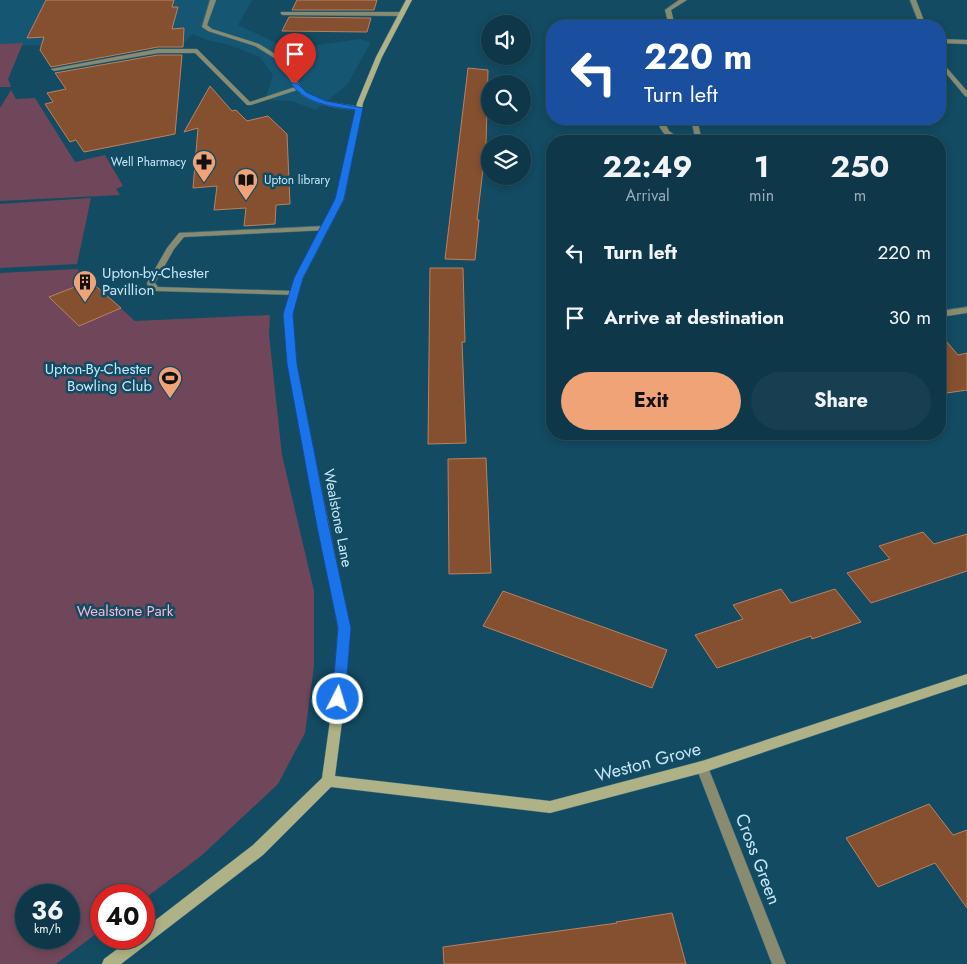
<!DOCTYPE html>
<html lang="en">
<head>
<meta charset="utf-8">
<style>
	body { margin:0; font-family:Jost,sans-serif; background:#173f51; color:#f1f3f6; height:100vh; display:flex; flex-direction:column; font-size:19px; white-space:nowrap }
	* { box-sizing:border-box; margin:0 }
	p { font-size:16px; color:#9bacb5 }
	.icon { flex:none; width:28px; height:28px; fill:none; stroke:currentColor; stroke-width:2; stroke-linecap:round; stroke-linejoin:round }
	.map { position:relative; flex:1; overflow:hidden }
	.side { position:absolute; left:546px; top:135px; width:400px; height:305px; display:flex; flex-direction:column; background:#0e384a; border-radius:20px; box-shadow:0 2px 8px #0003,0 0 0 1px #2e5262 }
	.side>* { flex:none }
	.top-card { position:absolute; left:546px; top:20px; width:400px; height:105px; border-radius:20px; box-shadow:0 2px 8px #0003,0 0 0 1px #2e5262; background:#1a4fa0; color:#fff; overflow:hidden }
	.fabs { position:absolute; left:481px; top:15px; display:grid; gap:10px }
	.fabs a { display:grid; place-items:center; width:50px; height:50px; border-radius:50%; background:#0e384a; box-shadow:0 2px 8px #0003,0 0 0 1px #2e5262; font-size:25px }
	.speed { position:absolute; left:15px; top:884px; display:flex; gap:10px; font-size:25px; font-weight:700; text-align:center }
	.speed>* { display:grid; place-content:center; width:65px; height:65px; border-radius:50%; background:#0e384a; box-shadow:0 2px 8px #0003,0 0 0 1px #2e5262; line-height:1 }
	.speed small { font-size:12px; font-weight:400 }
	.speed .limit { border:8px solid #d22; background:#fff; color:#111 }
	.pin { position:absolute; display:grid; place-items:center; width:42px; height:42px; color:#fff; margin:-51px -21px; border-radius:50% 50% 50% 0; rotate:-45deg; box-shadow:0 0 5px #0007 }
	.pin .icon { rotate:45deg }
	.me { position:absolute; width:55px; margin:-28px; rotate:5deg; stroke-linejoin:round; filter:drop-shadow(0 0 4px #0008) }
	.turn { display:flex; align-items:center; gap:18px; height:105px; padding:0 15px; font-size:22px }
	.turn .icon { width:65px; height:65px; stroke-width:2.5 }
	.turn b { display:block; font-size:35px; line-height:42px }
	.eta { display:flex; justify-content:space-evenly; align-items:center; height:85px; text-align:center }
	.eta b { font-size:30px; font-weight:700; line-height:35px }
	.button { display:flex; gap:10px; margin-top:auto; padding:10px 15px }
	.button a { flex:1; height:58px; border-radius:30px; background:#efa377; color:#111; font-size:20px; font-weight:700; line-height:58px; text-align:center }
	.button a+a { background:#173f51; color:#f1f3f6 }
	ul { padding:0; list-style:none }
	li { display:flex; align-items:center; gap:15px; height:65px; padding:0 15px }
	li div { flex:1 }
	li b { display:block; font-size:19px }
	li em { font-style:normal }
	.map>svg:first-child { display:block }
	.built { fill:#155772 }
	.green { fill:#70475a; fill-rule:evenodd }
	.building { fill:#85502f; stroke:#bb8160 }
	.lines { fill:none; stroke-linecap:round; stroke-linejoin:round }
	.lane-casing { stroke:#376a80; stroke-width:1 }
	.street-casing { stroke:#376a80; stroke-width:1 }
	.secondary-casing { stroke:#376a80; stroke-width:1 }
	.lane { fill:#898b70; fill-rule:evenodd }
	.street { fill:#898b70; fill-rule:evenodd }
	.secondary { fill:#afb287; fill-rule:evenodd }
	.route { fill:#1a73e8; stroke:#114b97 }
	.labels { text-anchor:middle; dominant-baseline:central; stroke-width:5; stroke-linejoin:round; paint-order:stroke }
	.far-poi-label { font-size:12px; fill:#c5e6f8; stroke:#134b62; text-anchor:end }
	.poi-label { font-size:15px; fill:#c5e6f8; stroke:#134b62; text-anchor:start }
	.street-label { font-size:15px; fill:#c5e6f8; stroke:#134b62 }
	.park-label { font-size:15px; fill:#fab3d2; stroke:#134b62 }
	.near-street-label { font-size:18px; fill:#c5e6f8; stroke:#134b62 }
</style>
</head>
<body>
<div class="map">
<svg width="967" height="964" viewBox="0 0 967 964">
	<rect width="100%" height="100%" fill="#134b62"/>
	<!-- built -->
	<path class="built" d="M0,0H252L238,25L290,49L360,39L371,42L347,85L316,110L292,101L265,100L273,75L261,59L262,58L227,44L210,41L192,34L185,42L0,46Z"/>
	<!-- green -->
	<g class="green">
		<path d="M23,43L8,79L11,87H0V44Z"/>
		<path d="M11,90L16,99L35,98L75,162L105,155L123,186L116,189L120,195L0,201V108Z"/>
		<path d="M91,198L77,264L0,268V204Z"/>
		<path d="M77,269L135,321L270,315L269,335L282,455L314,591V666L305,733L278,784L201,856L144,899V895H101V930L56,964H0V273ZM26,895H69V938H26Z"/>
	</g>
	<!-- building -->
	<g class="building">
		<path d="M46,0H174L172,7H178L172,29L184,28L183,47H158L51,67L40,50L44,37L27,38Z"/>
		<path d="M297,0H377L374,10H292Z"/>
		<path d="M289,17L371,18L367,32L282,31Z"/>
		<path d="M158,55H182L175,134L84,152L76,140L70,142L45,104L53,102L47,93L66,89L55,73Z"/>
		<path d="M468,68L488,70L486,144L477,220H479L475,260L445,259Z"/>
		<path d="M210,86L232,111L236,110L247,121L268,116L287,134L290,204L276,205L275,224L244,226L246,208L214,210L217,186L193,188L198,128L184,132Z"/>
		<path d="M430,268H463L465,342H462L466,443L428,444Z"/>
		<path d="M90,281L121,308L79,326L49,297Z"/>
		<path d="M940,334L958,355L967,353V390L940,394Z"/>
		<path d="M486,458L491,573L449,574L448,459Z"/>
		<path d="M923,532L934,544L967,534V571L871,603L847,573L890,559L879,546Z"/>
		<path d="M781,589L791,603L835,589L861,622L812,639L811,636L717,668L695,635L743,619L733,605Z"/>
		<path d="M503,591L667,650L652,688L483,626Z"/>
		<path d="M929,804L953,835L967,830V908L935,863L878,887L846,838Z"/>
		<path d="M672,913L686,964H444L443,947L617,923L616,922Z"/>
	</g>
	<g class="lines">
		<!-- lane casing -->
		<g class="lane-casing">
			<g id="lane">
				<path d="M210,0H216L207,25L212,29L259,44L280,57L305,93L325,101L361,107V109C345,111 307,104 297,90L251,105H247L195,53H158L54,71L51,69L158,49H197L250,102L295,87L276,59L255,46L208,31L202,27Z"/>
				<path d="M325,226L329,228L328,230L184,237L174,249L155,283L158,287L294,291H297V295L156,291L148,287L147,283L167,248L179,233Z"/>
			</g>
		</g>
		<!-- street casing -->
		<g class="street-casing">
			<g id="street">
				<path d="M679,0H687L671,10L675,26H669L665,10Z"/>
				<path d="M910,0H916L926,26H920Z"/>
				<path d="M281,12H402L405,14L402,16L283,15L281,14Z"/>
				<path d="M940,39L967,40V44L940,43Z"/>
				<path d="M940,60L967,91V97L965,96L940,66Z"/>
				<path d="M657,119H663L669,131L683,141C669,141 660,133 657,119Z"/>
				<path d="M691,119H697L702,141H696Z"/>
				<path d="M967,307V313L940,317V311Z"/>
				<path d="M702,761L707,763L708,767L786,964H772L696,767L697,763Z"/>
			</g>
		</g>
		<!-- secondary casing -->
		<g class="secondary-casing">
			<path id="secondary" d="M406,0H412L382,57L363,103L344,199L303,278L292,314L296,364L350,628L345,699L335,776L550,801L702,761L967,674V684L702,773L550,813L331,787L263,855L121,964H102L104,959L132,938H144V929L253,845L322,778L333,699L338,628L288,364L284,314L295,278L336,199L357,103L376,57Z"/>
		</g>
		<!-- lane -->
		<use href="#lane" class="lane"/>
		<!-- street -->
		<use href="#street" class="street"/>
		<!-- secondary -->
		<use href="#secondary" class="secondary"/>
	</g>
	<!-- route -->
	<path class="route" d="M292,83H297L306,92L326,101L363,108L344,199L303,278L293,314L297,364L329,527L351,628L345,699L343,703L338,705L334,703L332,699L338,628L317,527L287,364L283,314L294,278L335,199L355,110C330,106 308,105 291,84Z"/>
	<!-- icons -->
	<defs>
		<g id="pharmacy-pin" transform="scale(1.25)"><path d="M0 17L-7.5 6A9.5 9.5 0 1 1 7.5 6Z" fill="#efa377" stroke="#134b62"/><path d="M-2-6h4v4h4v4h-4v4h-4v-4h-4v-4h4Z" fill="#111"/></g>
		<g id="library-pin" transform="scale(1.25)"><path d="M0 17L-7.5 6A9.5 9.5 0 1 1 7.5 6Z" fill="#efa377" stroke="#134b62"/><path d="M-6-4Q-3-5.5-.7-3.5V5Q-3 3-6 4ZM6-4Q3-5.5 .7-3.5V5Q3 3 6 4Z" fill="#111"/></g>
		<g id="building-pin" transform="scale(1.25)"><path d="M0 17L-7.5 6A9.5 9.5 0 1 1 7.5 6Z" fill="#efa377" stroke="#134b62"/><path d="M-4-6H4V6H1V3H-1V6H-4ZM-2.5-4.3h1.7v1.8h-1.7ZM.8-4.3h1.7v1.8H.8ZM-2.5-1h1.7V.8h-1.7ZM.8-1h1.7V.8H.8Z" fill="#111"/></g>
		<g id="stadium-pin" transform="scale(1.25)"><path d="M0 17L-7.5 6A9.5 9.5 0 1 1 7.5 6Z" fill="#efa377" stroke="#134b62"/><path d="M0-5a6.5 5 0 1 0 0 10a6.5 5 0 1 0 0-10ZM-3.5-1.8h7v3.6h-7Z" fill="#111"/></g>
	</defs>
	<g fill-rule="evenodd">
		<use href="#pharmacy-pin" x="204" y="162"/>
		<use href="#library-pin" x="246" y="180"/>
		<use href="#building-pin" x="85" y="282"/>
		<use href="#stadium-pin" x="170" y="378"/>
	</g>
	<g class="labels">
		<!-- far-poi labels -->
		<g class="far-poi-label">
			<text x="186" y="162">Well Pharmacy</text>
			<text x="264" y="180" text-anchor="start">Upton library</text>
		</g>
		<!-- poi labels -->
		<g class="poi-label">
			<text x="102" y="273">Upton-by-Chester<tspan x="102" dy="17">Pavillion</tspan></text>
			<text x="152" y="369" text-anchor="end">Upton-By-Chester<tspan x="152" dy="17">Bowling Club</tspan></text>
		</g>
		<!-- street labels -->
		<g class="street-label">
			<text transform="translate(338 518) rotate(79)">Wealstone Lane</text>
		</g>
		<!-- park labels -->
		<g class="park-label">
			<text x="125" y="611">Wealstone Park</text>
		</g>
		<!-- near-street labels -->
		<g class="near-street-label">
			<text transform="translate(648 762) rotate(-15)">Weston Grove</text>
			<text transform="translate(758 859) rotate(69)">Cross Green</text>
		</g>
	</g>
</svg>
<div class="fabs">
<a><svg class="icon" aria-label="sound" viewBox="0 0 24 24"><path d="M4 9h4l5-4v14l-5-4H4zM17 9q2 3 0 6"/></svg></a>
<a><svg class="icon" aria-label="search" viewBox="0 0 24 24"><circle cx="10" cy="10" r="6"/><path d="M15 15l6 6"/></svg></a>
<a><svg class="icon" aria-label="layers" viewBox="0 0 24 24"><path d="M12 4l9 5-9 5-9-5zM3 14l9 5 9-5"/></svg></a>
</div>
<div class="speed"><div>36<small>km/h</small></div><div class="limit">40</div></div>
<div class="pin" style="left:295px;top:84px;background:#d93025"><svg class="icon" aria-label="arrive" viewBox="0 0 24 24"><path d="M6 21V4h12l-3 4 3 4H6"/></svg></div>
<svg class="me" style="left:338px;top:699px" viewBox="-20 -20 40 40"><circle r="17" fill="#1a73e8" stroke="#fff" stroke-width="3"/><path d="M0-11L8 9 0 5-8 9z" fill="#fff"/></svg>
<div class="top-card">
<div class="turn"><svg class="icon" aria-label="left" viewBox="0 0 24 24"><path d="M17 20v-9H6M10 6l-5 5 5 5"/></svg><div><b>220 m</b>Turn left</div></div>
</div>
<section class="side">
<div class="eta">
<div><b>22:49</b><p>Arrival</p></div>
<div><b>1</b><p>min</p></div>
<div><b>250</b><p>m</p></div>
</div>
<ul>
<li><svg class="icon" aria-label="left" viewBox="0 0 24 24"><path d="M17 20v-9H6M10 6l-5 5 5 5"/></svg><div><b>Turn left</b></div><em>220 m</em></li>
<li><svg class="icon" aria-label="arrive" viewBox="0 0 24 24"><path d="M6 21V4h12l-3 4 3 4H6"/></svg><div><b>Arrive at destination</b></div><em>30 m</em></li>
</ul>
<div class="button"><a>Exit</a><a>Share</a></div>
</section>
</div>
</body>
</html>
